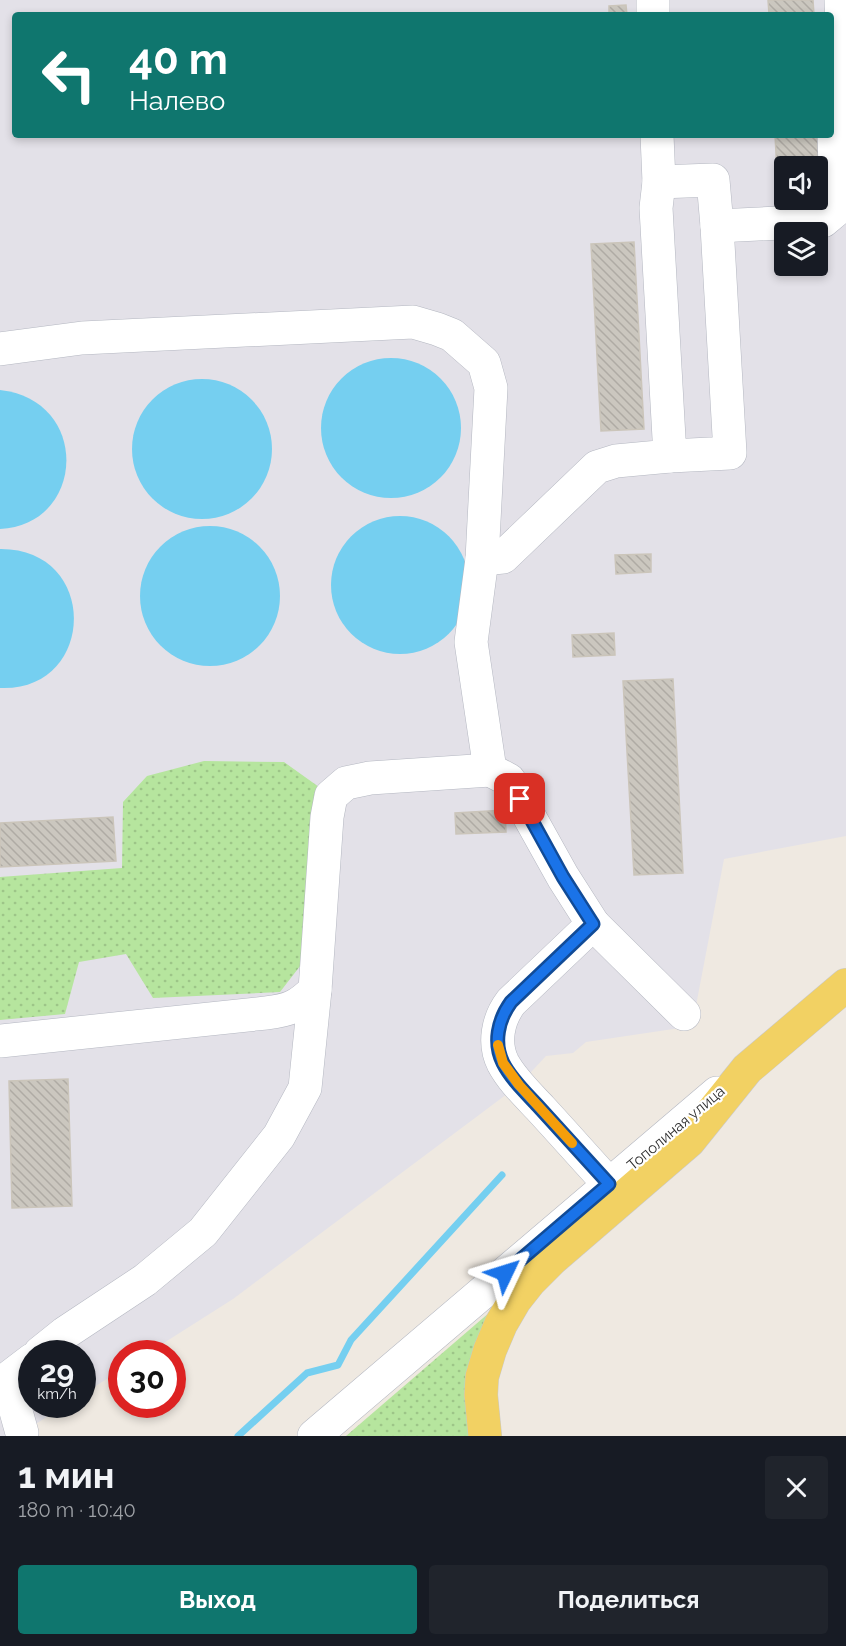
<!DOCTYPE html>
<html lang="ru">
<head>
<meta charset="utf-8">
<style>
	body { margin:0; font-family:Raleway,sans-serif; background:#20242c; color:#f1f3f6; height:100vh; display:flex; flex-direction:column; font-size:22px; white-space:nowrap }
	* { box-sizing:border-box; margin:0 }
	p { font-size:20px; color:#9ea1a6 }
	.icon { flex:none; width:33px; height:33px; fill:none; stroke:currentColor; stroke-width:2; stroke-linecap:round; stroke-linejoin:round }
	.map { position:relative; height:1436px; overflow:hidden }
	.sheet { display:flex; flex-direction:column; background:#171b24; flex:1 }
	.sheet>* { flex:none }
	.banner { position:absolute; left:12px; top:12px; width:822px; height:126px; border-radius:6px; box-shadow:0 3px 9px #0003; background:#0f766e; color:#fff; overflow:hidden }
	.tools { position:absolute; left:774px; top:156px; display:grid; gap:12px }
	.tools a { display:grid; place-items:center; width:54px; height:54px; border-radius:6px; background:#171b24; box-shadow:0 3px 9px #0003; font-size:30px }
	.speed { position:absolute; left:18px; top:1340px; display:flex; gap:12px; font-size:30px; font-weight:700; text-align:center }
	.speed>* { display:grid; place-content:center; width:78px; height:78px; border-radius:50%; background:#171b24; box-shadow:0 3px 9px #0003; line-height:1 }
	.speed small { font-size:15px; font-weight:400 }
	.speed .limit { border:9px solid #d22; background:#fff; color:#111 }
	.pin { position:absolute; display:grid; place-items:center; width:51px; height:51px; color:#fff; margin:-26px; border-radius:12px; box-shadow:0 3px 9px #0006 }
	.me { position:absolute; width:66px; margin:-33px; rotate:49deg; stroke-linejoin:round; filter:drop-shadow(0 0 4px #0008) }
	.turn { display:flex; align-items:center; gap:21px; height:126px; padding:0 18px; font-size:27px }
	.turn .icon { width:78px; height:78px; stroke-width:2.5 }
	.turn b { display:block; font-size:42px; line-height:51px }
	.round { display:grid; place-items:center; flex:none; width:63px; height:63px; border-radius:6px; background:#20242c }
	.summary { display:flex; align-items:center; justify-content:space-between; height:102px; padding:0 18px }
	h1 { font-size:36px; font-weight:700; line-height:45px }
	.action { display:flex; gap:12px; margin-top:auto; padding:12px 18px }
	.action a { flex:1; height:69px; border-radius:6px; background:#0f766e; color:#fff; font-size:24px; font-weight:700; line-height:69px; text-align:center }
	.action a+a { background:#20242c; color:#f1f3f6 }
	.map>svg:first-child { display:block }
	.industrial { fill:#e3e1e8; fill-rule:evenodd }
	.green { fill:url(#green-dots) }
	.water { fill:#75cff0 }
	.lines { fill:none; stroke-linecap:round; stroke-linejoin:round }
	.stream { stroke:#75cff0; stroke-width:7 }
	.building { fill:url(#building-back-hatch); stroke:#cbc5ba; stroke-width:1.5; fill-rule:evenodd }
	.minor-casing { stroke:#b4b7c1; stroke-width:34 }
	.major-casing { stroke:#c9c9c9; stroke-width:34 }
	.minor { stroke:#fff; stroke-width:33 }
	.major { stroke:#f2d163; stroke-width:33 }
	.route-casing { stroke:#114b97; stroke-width:15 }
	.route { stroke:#1a73e8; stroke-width:10 }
	.slow { stroke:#f59e0b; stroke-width:10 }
	.labels { text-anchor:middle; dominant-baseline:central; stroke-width:4.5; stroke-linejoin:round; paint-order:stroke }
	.street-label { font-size:15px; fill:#2e2e2e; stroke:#fff }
</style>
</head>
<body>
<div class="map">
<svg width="846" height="1436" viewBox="0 0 846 1436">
	<defs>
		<pattern id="green-dots" width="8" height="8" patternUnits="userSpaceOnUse" patternTransform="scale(1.5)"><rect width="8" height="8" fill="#b6e59e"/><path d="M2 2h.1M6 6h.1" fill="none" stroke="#9dc588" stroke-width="1.8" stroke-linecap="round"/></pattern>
		<pattern id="building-back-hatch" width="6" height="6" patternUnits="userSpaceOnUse" patternTransform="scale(1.5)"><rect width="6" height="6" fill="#cbc7bf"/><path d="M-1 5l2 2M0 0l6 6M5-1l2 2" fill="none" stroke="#afaba4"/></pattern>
	</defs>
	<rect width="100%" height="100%" fill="#efe9e1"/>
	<!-- industrial -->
	<path class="industrial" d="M0,0H846V836L724,859L694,1016L680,1028L586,1042L573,1053L546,1056L519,1085L233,1299L148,1353H122L121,1370L83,1394L82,1353H32V1404H67L17,1436H0ZM15,15H831V135H15ZM784,166H818V200H784ZM784,232H818V266H784Z"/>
	<!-- green -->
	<g class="green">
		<path d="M204,761L284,762L319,787L304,961L280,992L153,998L126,954L79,962L65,1014L0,1020V877L122,868L123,802L147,776Z"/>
		<path d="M490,1312L469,1436H346Z"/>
	</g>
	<!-- water -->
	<g class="water">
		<circle cx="391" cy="428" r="70"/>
		<circle cx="202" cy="449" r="70"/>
		<path d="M0,390C91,400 86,525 0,529Z"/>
		<circle cx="400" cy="585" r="69"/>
		<circle cx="210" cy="596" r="70"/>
		<path d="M0,549C100,548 97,692 0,688Z"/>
	</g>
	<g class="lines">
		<!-- stream -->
		<path class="stream" d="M238,1436L307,1373L338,1365L351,1340L502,1175"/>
	</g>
	<!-- building -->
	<g class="building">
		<path d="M768,0H813L814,15H753L769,14Z"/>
		<path d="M626,5L627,15H609V6Z"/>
		<path d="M775,135H820L824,206L779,208ZM784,166H818V200H784Z"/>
		<path d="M634,242L644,429L601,431L591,244Z"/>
		<path d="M651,554V572L616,574L615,555Z"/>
		<path d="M614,633L615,655L573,657L572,635Z"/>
		<path d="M673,679L683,873L634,875L623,681Z"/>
		<path d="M505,810L506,832L456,834L455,813Z"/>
		<path d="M113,817L116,861L0,867V823Z"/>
		<path d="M68,1079L72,1206L12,1208L9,1081Z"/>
	</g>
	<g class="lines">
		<!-- minor casing -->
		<g class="minor-casing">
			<g id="minor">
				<path d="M653,0V15"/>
				<path d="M659,182L713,180L717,226L823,221L836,210L833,95L844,75L841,0"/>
				<path d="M0,349L82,338L413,322L437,329L452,335L484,363L491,388L482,559L471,642L490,770L509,780L563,877L593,924L511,1002C498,1019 493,1043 503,1063C512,1080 528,1095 541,1109C564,1134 586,1159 609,1184"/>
				<path d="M670,456L730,453L717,226"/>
				<path d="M482,559L503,557L597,467L616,461L670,456L656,208L659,182L657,135"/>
				<path d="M593,924L684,1014"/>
				<path d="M0,1041L266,1013C290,1010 297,1007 315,990L327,817L331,796L346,783L370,778L490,770"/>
				<path d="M40,1353L65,1333L145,1280L203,1232L279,1136L305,1088L315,990"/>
				<path d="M22,1433L7,1379L32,1360"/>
				<path d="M314,1436L717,1093"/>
			</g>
		</g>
		<!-- major casing -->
		<g class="major-casing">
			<path id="major" d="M485,1436L481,1395L482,1377L490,1350L501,1324L515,1300L530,1281L552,1259L689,1141L747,1069L846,985"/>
		</g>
		<!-- minor -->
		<use href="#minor" class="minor"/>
		<!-- major -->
		<use href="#major" class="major"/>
	</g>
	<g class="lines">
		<!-- route casing -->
		<g class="route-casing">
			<path id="route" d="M505,1273L609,1184C585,1158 562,1132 538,1106C526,1093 511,1079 503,1063C493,1043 498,1020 511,1002L593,924L563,877L520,799"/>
		</g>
		<!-- route -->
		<use href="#route" class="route"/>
		<!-- slow -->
		<path class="slow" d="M498,1045L503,1063L519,1085L572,1143"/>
	</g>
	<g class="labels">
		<!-- street labels -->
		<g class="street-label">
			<text transform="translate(676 1128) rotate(-40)">Тополиная улица</text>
		</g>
	</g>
</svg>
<div class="tools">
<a><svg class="icon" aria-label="sound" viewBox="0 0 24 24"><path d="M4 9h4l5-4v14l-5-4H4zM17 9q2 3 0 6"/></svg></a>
<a><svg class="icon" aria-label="layers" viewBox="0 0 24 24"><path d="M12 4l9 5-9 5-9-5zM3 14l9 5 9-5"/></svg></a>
</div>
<div class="speed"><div>29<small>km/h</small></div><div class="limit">30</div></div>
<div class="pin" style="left:520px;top:799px;background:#d93025"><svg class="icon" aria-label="arrive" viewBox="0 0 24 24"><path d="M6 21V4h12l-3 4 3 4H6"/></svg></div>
<svg class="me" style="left:505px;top:1273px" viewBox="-20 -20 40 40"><path d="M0-17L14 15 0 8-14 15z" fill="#1a73e8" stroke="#fff" stroke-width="4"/></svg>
<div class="banner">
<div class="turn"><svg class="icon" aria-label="left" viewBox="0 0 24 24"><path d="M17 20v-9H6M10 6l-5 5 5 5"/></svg><div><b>40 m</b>Налево</div></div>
</div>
</div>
<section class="sheet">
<div class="summary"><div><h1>1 мин</h1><p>180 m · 10:40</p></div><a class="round"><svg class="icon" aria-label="close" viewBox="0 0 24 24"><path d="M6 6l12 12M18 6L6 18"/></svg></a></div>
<div class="action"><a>Выход</a><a>Поделиться</a></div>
</section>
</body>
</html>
